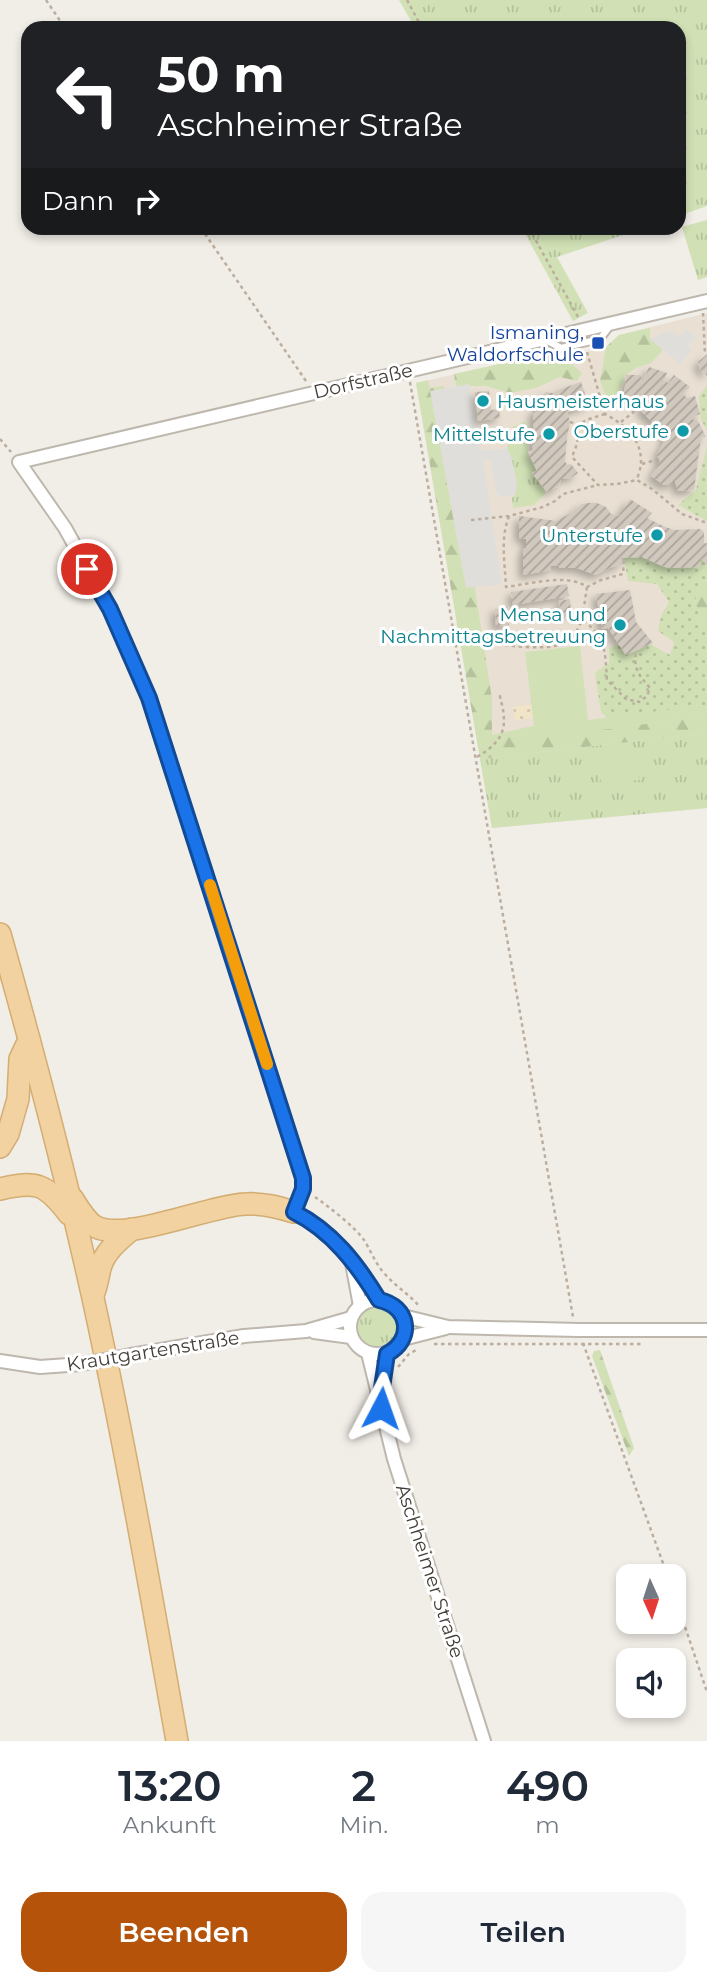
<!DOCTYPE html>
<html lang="de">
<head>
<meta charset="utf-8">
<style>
	body { margin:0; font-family:Montserrat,sans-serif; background:#f6f6f7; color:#1f2937; height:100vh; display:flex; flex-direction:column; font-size:26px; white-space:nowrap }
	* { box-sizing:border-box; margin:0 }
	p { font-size:23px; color:#747a83 }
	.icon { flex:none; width:38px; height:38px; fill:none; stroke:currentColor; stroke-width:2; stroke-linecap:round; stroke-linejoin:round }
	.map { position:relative; height:1741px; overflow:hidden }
	.panel { display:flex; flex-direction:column; background:#fff; flex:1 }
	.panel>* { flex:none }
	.guide { position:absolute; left:21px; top:21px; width:665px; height:214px; border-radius:21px; box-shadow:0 4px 10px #0003; background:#202124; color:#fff; overflow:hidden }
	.needle { width:46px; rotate:177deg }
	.controls { position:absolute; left:616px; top:1564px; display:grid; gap:14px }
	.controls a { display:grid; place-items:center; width:70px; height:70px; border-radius:14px; background:#fff; box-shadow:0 4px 10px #0003; font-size:35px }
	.pin { position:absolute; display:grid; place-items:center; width:60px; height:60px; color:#fff; margin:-30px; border:4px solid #fff; border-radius:50%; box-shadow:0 2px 7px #0007 }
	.me { position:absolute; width:77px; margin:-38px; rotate:4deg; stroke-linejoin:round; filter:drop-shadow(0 0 5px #0008) }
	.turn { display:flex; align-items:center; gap:24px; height:147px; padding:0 21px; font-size:32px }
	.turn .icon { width:91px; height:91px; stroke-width:2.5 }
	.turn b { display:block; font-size:49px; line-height:60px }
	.then { display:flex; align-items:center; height:66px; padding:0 21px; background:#0003; gap:14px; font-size:26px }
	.eta { display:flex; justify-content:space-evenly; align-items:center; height:119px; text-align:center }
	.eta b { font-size:42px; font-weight:600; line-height:49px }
	.action { display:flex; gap:14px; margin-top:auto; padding:14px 21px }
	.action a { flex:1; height:80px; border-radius:21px; background:#b45309; color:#fff; font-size:28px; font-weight:600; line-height:80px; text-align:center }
	.action a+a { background:#f6f6f7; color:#1f2937 }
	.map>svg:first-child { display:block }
	.education { fill:#e9e0d3 }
	.grass { fill:url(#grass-tufts) }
	.forest { fill:url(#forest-firs) }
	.sand { fill:url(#sand-dots) }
	.park { fill:url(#park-dots) }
	.pitch { fill:#d1e1b5 }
	.parking { fill:#e0dedb }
	.building { fill:url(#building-hatch); filter:url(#shadow) }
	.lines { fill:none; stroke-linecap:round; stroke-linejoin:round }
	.service-casing { stroke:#beb7ae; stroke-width:10 }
	.minor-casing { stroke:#beb7ae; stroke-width:16 }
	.primary-casing { stroke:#d4ad72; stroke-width:24 }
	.path { stroke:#bbae9e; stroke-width:2.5; stroke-dasharray:3.5 3.5; stroke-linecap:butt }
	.service { stroke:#fff; stroke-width:6 }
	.minor { stroke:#fff; stroke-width:12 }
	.primary { stroke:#f2d2a0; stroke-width:21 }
	.minor-bridge-casing { stroke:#beb7ae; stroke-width:16; stroke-linecap:butt }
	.minor-bridge { stroke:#fff; stroke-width:12 }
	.route-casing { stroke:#114b97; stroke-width:18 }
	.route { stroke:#1a73e8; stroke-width:12 }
	.slow { stroke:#f59e0b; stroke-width:12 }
	.transit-dot { fill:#1a4fb4; stroke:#fff; stroke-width:2.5 }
	.culture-dot { fill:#0f9aa8; stroke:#fff; stroke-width:2.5 }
	.labels { text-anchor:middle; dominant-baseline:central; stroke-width:6; stroke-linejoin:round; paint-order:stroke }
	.transit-label { font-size:19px; fill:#164399; stroke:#fff; text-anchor:end }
	.street-label { font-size:19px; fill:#433d37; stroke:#fff }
	.culture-label { font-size:19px; fill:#0d838f; stroke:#fff; text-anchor:end }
</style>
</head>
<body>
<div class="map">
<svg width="707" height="1741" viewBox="0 0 707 1741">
	<defs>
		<pattern id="grass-tufts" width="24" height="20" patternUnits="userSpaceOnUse" patternTransform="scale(1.75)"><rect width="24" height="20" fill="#d1e1b5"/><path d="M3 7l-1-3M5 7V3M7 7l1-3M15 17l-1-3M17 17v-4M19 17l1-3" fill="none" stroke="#b5c29c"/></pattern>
		<pattern id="forest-firs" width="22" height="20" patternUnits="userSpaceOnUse" patternTransform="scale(1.75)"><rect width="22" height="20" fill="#d1e1b5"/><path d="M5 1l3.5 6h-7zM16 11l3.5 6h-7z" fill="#b5c29c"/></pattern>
		<pattern id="sand-dots" width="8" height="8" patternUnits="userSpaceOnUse" patternTransform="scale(1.75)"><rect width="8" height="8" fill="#f1e4c7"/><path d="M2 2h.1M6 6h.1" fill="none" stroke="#d0c4ac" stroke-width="1.8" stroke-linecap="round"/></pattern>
		<pattern id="park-dots" width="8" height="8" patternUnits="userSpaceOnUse" patternTransform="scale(1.75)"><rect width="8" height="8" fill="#d1e1b5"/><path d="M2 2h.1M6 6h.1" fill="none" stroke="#b5c29c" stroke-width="1.8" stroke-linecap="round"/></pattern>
		<pattern id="building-hatch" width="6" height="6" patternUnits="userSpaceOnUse" patternTransform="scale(1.75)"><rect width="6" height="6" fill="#d1c8be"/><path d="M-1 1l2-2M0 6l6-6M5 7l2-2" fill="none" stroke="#aba49b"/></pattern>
		<filter id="shadow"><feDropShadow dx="-4.5" dy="4.5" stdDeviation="3.5" flood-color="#0004"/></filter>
	</defs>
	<rect width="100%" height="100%" fill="#f1ede7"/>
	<!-- education -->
	<path class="education" d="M707,313V808L492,828L416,383L545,354L565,358L606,347L619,335Z"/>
	<!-- grass -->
	<g class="grass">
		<path d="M399,0H707V206L679,216V28H415Z"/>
		<path d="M707,220V277L698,280L682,227Z"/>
		<path d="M522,228H644L557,257L588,313L573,321Z"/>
		<path d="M525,421L528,452L537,471L533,473L546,493L534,505L513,508L512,498L515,495L512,460L507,448L513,427Z"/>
		<path d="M707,733V808L492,828L480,759Z"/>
		<circle cx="378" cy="1328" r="21"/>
	</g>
	<!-- forest -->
	<g class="forest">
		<path d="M650,328V339L663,350L651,363L636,368L626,375L618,393L606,397L600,381L606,347L619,335Z"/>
		<path d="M545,354L565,358L582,373L577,381L560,377L536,388L510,393L486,386H456L454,374Z"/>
		<path d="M428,380L430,388L444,386L492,699V735L523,728L525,739L707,716V733L480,759L416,383Z"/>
		<path d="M707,580V624L701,621L695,602L699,585Z"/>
		<path d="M600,1350L634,1448L629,1456L592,1356L594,1351Z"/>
	</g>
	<!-- sand -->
	<path class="sand" d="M531,705L533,718L515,720L513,707Z"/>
	<!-- park -->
	<g class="park">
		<path d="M707,385V431L701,419L699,396Z"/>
		<path d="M707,445V521L678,505L696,490Z"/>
		<path d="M642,557L664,567L701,558L707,564V580L699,585L695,602L701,621L707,624V705L608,718L601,712L595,673L609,663V649L619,644L626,655L650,644L670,655L674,642L658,631L661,616L669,602L657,584L628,581L624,558Z"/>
	</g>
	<!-- pitch -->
	<g class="pitch">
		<path d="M580,646L588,720L707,705V716L525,740L523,728L534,726L525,652Z"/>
		<path d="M637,756L640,780L601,783L598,760Z"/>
	</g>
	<!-- parking -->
	<g class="parking">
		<path d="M686,329L696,337L688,346L692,350L680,364L650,339L670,330L677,337Z"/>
		<path d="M469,384L481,450H492L507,448L512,460L517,484L515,495L500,497L496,491L491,461L483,458L502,584L466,588L430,391Z"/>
	</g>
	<!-- building -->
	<g class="building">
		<path d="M707,354V376L700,369L698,362Z"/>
		<path d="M649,367L667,373L664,381L668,383L674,375L690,387L683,394L687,398L695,396L700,414L692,417L693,420L697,419L706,437H701L694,490L678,491L674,478L670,485H664L651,476L660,462L657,455L665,439L662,424L660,420L655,425L640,410L645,404L624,397L626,375H641L642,382Z"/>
		<path d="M581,382L589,405L567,412L570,422L567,438L565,461L567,465L571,464L578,473L571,478L561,479L559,486L547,492L532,473L537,471L528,452L533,450L531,440V430H533V410H538L541,396L546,392L559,394L558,390Z"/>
		<path d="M489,391L491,410L499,409L500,418L478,421L475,392Z"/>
		<path d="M630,499L652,513L647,518L665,527L675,530L700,529L704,532V543L707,544V564L701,558L700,567L674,568L665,567L642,557L621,558L622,564L609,568L596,575L577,568H559V565L550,566L551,570L523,575V549L526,548V539L519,538V516L556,521L571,513L582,504L589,503H597L606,507L611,514L618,516Z"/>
		<path d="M567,584L569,596L513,605L511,592Z"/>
		<path d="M630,590L636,622L653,643L626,655L608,628L602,629L596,594Z"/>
		<path d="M570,599L571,613L561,614L559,601Z"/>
		<path d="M508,607L509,625L496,626L495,609Z"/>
	</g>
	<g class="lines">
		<!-- service casing -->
		<g class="service-casing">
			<path id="service" d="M546,340L561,348L600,339L610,326"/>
		</g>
		<!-- minor casing -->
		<g class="minor-casing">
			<g id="minor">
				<path d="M352,1263L360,1306"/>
				<circle cx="377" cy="1327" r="27"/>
				<path d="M378,1300C357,1264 332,1230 294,1212L303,1189V1178L149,698L110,609L65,528L19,462L707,301"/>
				<path d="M403,1316L448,1327L579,1330H707"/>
				<path d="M314,1332L351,1337"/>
				<path d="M403,1339L446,1328"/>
				<path d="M368,1353L394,1459L484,1741"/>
				<path d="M131,1355L244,1336L306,1331L351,1318"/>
				<path d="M0,1361L40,1367L82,1364"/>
				<path d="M381,1393L387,1354"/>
			</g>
		</g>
		<!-- primary casing -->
		<g class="primary-casing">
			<g id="primary">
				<path d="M0,934C34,1054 66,1177 93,1298C125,1445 151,1593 177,1741"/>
				<path d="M0,1147L8,1134L18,1099L20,1059L29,1040"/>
				<path d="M0,1189C37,1180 46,1184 69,1214"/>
				<path d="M72,1198C78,1207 86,1222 96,1227C127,1242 210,1205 246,1204C263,1203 278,1207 294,1212"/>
				<path d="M93,1295C97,1286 98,1277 100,1268C105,1251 119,1240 132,1229"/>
			</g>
		</g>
		<!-- path -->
		<g class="path">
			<path d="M46,0L65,28"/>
			<path d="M407,0L422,28"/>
			<path d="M201,228L306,381"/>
			<path d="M529,228L578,317"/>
			<path d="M703,313L705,355"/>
			<path d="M587,352L605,414C624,424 642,439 641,463C641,468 638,475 637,480L652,489L682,514L707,523"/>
			<path d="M410,382L573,1317"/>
			<path d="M605,414L586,420L579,425L577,444L572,457L598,485L617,484L637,480"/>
			<path d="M570,422L579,425"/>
			<path d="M621,422L636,410L640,402"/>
			<path d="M0,439L11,452"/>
			<path d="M642,464L659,459"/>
			<path d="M509,516C500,540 505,562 506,587C529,584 569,573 587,587L601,580L623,574L624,558"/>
			<path d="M471,520L509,516L543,507L555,501L563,494L598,485"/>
			<path d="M707,544V543"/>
			<path d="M587,587L582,620C607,636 605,654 607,680L626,699L639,702L647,696L650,688C639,675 633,669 636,651"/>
			<path d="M491,643C509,646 549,651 565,643C574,638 578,629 582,620"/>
			<path d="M477,757C507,739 508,725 499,693"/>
			<path d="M315,1197C328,1206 355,1227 364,1240C371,1251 375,1263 384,1273C395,1286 409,1294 420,1307"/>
			<path d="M583,1343L668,1577"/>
			<path d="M434,1344H641"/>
			<path d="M398,1367L409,1354L416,1350"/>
			<path d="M674,1594L707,1692"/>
		</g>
		<!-- service -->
		<use href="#service" class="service"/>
		<!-- minor -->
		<use href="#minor" class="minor"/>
		<!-- primary -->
		<use href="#primary" class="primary"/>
		<!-- minor-bridge casing -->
		<g class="minor-bridge-casing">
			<path id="minor-bridge" d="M82,1364L131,1355"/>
		</g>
		<!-- minor-bridge -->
		<use href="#minor-bridge" class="minor-bridge"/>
	</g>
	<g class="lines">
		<!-- route casing -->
		<g class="route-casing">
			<path id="route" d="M87,569L110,609L149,698L303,1178V1189L294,1212C332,1231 357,1264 379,1300C409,1306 415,1339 387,1354L380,1401L381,1408"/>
		</g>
		<!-- route -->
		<use href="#route" class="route"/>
		<!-- slow -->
		<path class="slow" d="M210,885L267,1064"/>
	</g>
	<!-- markers -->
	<rect class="transit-dot" x="591" y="336" width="14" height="14" rx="3.5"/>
	<g class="culture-dot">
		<circle cx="483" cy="401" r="7"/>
		<circle cx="683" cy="431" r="7"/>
		<circle cx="549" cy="434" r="7"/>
		<circle cx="657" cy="535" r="7"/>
		<circle cx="620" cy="625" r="7"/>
	</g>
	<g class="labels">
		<!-- transit labels -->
		<g class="transit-label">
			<text x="584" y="332">Ismaning,<tspan x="584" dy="22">Waldorfschule</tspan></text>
		</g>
		<!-- street labels -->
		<g class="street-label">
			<text transform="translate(363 381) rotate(-13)">Dorfstraße</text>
			<text transform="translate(153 1351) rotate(-9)">Krautgartenstraße</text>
			<text transform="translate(430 1571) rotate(72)">Aschheimer Straße</text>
		</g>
		<!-- culture labels -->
		<g class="culture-label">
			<text x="497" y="401" text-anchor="start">Hausmeisterhaus</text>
			<text x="669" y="431">Oberstufe</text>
			<text x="535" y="434">Mittelstufe</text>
			<text x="643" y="535">Unterstufe</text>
			<text x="606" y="614">Mensa und<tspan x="606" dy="22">Nachmittagsbetreuung</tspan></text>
		</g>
	</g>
</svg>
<div class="controls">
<a><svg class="needle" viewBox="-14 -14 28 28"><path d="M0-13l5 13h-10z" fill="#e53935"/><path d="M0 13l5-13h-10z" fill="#747a83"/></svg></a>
<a><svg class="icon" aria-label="sound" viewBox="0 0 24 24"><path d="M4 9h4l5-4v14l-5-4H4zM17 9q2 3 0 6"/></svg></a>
</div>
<div class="pin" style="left:87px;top:569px;background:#d93025"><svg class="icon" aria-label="arrive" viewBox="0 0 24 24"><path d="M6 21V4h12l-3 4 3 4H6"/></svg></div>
<svg class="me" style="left:381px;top:1408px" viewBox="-20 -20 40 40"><path d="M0-17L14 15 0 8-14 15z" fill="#1a73e8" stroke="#fff" stroke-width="4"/></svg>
<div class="guide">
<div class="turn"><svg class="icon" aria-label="left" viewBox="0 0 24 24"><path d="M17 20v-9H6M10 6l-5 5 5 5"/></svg><div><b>50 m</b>Aschheimer Straße</div></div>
<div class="then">Dann<svg class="icon" aria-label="right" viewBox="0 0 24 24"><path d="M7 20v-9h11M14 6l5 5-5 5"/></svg></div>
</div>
</div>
<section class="panel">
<div class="eta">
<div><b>13:20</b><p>Ankunft</p></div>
<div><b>2</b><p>Min.</p></div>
<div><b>490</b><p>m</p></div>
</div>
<div class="action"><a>Beenden</a><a>Teilen</a></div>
</section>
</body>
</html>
